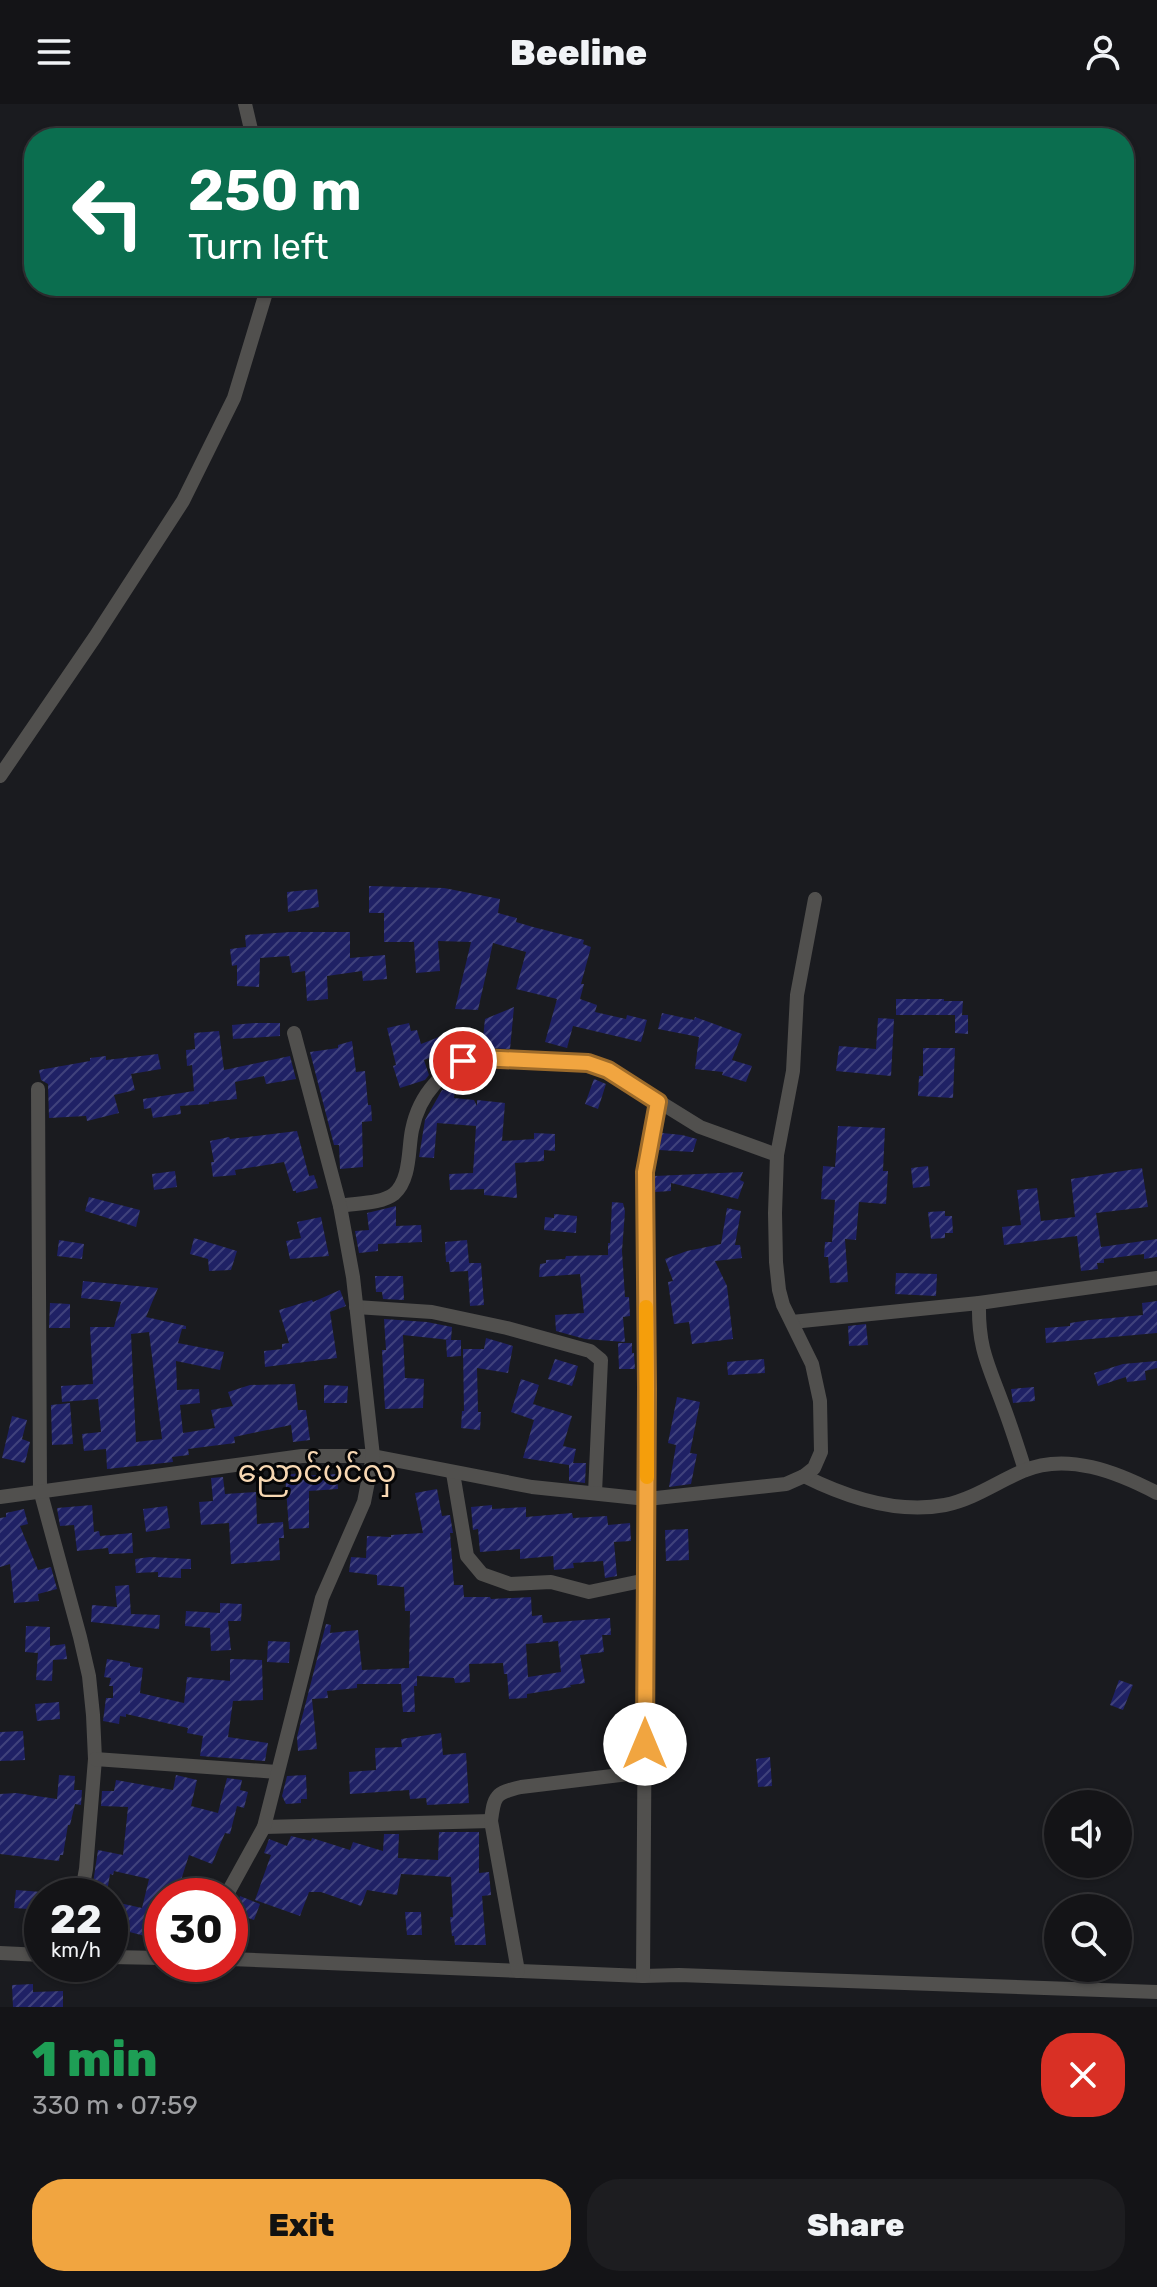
<!DOCTYPE html>
<html lang="en">
<head>
<meta charset="utf-8">
<style>
	body { margin:0; font-family:Rubik,"Noto Sans Myanmar",sans-serif; background:#1d1d20; color:#f1f3f6; height:100vh; display:flex; flex-direction:column; font-size:30px; white-space:nowrap }
	* { box-sizing:border-box; margin:0 }
	p { font-size:26px; color:#9d9ea1 }
	.icon { flex:none; width:44px; height:44px; fill:none; stroke:currentColor; stroke-width:2; stroke-linecap:round; stroke-linejoin:round }
	.map { position:relative; height:1903px; overflow:hidden }
	.sheet { display:flex; flex-direction:column; background:#141417; flex:1 }
	.sheet>* { flex:none }
	.top-card { position:absolute; left:24px; top:24px; width:1110px; height:168px; border-radius:32px; box-shadow:0 2px 6px #0004,0 0 0 2px #333336; background:#0b6e4f; color:#fff; overflow:hidden }
	.controls { position:absolute; left:1044px; top:1686px; display:grid; gap:16px }
	.controls a { display:grid; place-items:center; width:88px; height:88px; border-radius:50%; background:#141417; box-shadow:0 2px 6px #0004,0 0 0 2px #333336; font-size:40px }
	.speed { position:absolute; left:24px; top:1774px; display:flex; gap:16px; font-size:40px; font-weight:700; text-align:center }
	.speed>* { display:grid; place-content:center; width:104px; height:104px; border-radius:50%; background:#141417; box-shadow:0 2px 6px #0004,0 0 0 2px #333336; line-height:1 }
	.speed small { font-size:20px; font-weight:400 }
	.speed .limit { border:12px solid #d22; background:#fff; color:#111 }
	.pin { position:absolute; display:grid; place-items:center; width:68px; height:68px; color:#fff; margin:-34px; border:4px solid #fff; border-radius:50%; box-shadow:0 2px 8px #0007 }
	.me { position:absolute; width:88px; margin:-44px; rotate:0deg; stroke-linejoin:round; filter:drop-shadow(0 0 6px #0008) }
	.turn { display:flex; align-items:center; gap:28px; height:168px; padding:0 32px; font-size:36px }
	.turn .icon { width:104px; height:104px; stroke-width:2.5 }
	.turn b { display:block; font-size:56px; line-height:68px }
	.round { display:grid; place-items:center; flex:none; width:84px; height:84px; border-radius:32px; background:#1d1d20 }
	.headline { display:flex; align-items:center; justify-content:space-between; height:136px; padding:0 32px }
	h1 { font-size:48px; font-weight:800; line-height:60px; color:#1e9e55 }
	.action { display:flex; gap:16px; margin-top:auto; padding:16px 32px }
	.action a { flex:1; height:92px; border-radius:32px; background:#f1a540; color:#111; font-size:32px; font-weight:800; line-height:92px; text-align:center }
	.action a+a { background:#1d1d20; color:#f1f3f6 }
	header { display:flex; justify-content:space-between; align-items:center; height:104px; padding:0 32px; background:#141417; font-size:36px; font-weight:800 }
	.map>svg:first-child { display:block }
	.building { fill:url(#building-hatch); fill-rule:evenodd }
	.lines { fill:none; stroke-linecap:round; stroke-linejoin:round }
	.minor { stroke:#51504e; stroke-width:14 }
	.route-casing { stroke:#9d6b2a; stroke-width:20 }
	.route { stroke:#f1a540; stroke-width:14 }
	.slow { stroke:#f59e0b; stroke-width:14 }
	.labels { text-anchor:middle; dominant-baseline:central; stroke-width:6; stroke-linejoin:round; paint-order:stroke }
	.quarter-label { font-size:30px; fill:#f7d7b2; stroke:#060607 }
</style>
</head>
<body>
<header><svg class="icon" aria-label="menu" viewBox="0 0 24 24"><path d="M4 6h16M4 12h16M4 18h16"/></svg>Beeline<svg class="icon" aria-label="person" viewBox="0 0 24 24"><circle cx="12" cy="8" r="4"/><path d="M4 21q1-7 8-7t8 7"/></svg></header>
<div class="map">
<svg width="1157" height="1903" viewBox="0 0 1157 1903">
	<defs>
		<pattern id="building-hatch" width="6" height="6" patternUnits="userSpaceOnUse" patternTransform="scale(2)"><rect width="6" height="6" fill="#1f2165"/><path d="M-1 1l2-2M0 6l6-6M5 7l2-2" fill="none" stroke="#40427c"/></pattern>
	</defs>
	<rect width="100%" height="100%" fill="#1a1b1f"/>
	<!-- building -->
	<g class="building">
		<path d="M369,782L444,784L500,795L498,809L517,814L516,818L533,823L584,836L583,840L591,843L581,880H584L580,895L597,901L595,908L626,915L627,911L647,916L641,938L573,922L567,944L545,938L557,895L516,885L526,848L493,839L478,906L455,905L471,838L438,837L440,867L416,869L414,838H384V809H369Z"/>
		<path d="M317,785L319,803L288,808L287,788Z"/>
		<path d="M290,828H350V854L385,851L387,875L363,877L362,867L327,872L328,895L307,897L305,867L292,869L289,852L260,854L259,883L237,882V861L232,862L230,845L246,843L245,831Z"/>
		<path d="M896,895H944V897H963L962,911H968V930L955,929V911H962H896Z"/>
		<path d="M514,903L510,945L482,944L485,915Z"/>
		<path d="M662,909L694,916L695,913L742,930L732,956L752,962L746,978L722,971L723,968L695,965L699,933L658,925Z"/>
		<path d="M878,914L894,915L891,972L836,967L839,942L876,945Z"/>
		<path d="M254,919H280V932L233,935L232,921Z"/>
		<path d="M409,919L411,927L417,926L421,940L444,931L445,948L424,956L429,971L425,976L400,984L393,962L396,961L387,924Z"/>
		<path d="M219,927L224,966L290,952L296,975L266,980L264,972L235,978L237,995L209,998V1000L180,1002L181,1010L153,1014L151,1004L144,1005L143,995L194,987L192,961L187,962L186,946L195,945L194,929Z"/>
		<path d="M352,937L356,968L365,967L368,1001H371L372,1017L362,1018L363,1063L340,1065L339,1041H334L310,948L338,944V941Z"/>
		<path d="M923,944H955L953,994L918,992L919,972H923Z"/>
		<path d="M158,950L161,965L131,970L135,986L114,991L119,1009L87,1017L86,1012L49,1014L48,980L41,976L39,966L90,957V954L106,952V956Z"/>
		<path d="M594,975L606,980L598,1005L585,1000Z"/>
		<path d="M442,986L455,987L454,994L474,996L477,1002V996L505,999L502,1037L534,1035V1029L555,1030V1047L544,1046V1057L515,1059L517,1094L484,1091V1085L450,1086L449,1070L473,1069L476,1022L437,1019L434,1054L419,1053L425,1016Z"/>
		<path d="M838,1022L885,1024L883,1067H888L886,1100L859,1098L856,1136L845,1135L848,1178L830,1179L828,1153H824L825,1138H832L835,1096L821,1095L823,1062L835,1063Z"/>
		<path d="M297,1027L309,1072L314,1071L318,1084L296,1089V1087H293L284,1058L235,1066L236,1071L213,1073L211,1058H214L210,1037L229,1033L230,1035Z"/>
		<path d="M662,1029L682,1031L697,1035L693,1048L659,1046Z"/>
		<path d="M928,1062L930,1082L913,1084L911,1064Z"/>
		<path d="M1142,1064L1148,1103L1096,1109L1101,1143L1157,1135V1153L1144,1155V1150L1104,1155V1159H1097L1098,1165L1081,1167L1077,1132L1004,1141L1002,1123L1021,1121L1017,1086L1037,1084L1041,1117L1075,1113L1071,1075Z"/>
		<path d="M175,1067L177,1083L154,1086L152,1070Z"/>
		<path d="M743,1068L740,1076L744,1078L738,1095L671,1079V1087L654,1088L655,1072Z"/>
		<path d="M89,1093L140,1106L136,1123L85,1107Z"/>
		<path d="M612,1098L623,1099L625,1107L622,1147L625,1193H629L630,1212L623,1213L625,1238L585,1235L556,1227L555,1211L584,1209L580,1170L539,1173L540,1160L546,1159V1156L565,1155L566,1152L608,1151V1139H610Z"/>
		<path d="M396,1102V1122L421,1121L422,1138L378,1140V1147L359,1149L355,1127L369,1126L367,1109Z"/>
		<path d="M727,1104L741,1107L735,1141H740L742,1154L715,1157L727,1182L733,1235L692,1240L689,1218L674,1220L668,1178L673,1177L665,1155L687,1147L721,1140Z"/>
		<path d="M945,1107V1112H952L953,1129H945V1134L931,1135L928,1108Z"/>
		<path d="M554,1110L577,1112L576,1129L544,1126L545,1113L554,1114Z"/>
		<path d="M321,1113L329,1152L290,1155L286,1137L301,1134L297,1118Z"/>
		<path d="M194,1134L237,1147L231,1166L209,1167L208,1155L190,1150Z"/>
		<path d="M59,1136L84,1140L82,1155L57,1152Z"/>
		<path d="M467,1136L469,1159H481L484,1201L470,1202L468,1167L450,1168L449,1158H446L445,1138Z"/>
		<path d="M896,1169L937,1170L936,1192L895,1190Z"/>
		<path d="M375,1172H403L404,1196L383,1195L382,1188H376Z"/>
		<path d="M83,1177L158,1184L146,1213L186,1222V1225H182L178,1239L224,1248L220,1266L176,1257L177,1286L199,1285L200,1299L180,1301L183,1329L215,1324L211,1306L233,1302L228,1288L250,1281L295,1280L298,1306H306L310,1336L293,1338L291,1321L234,1333L235,1339L188,1345L189,1351L172,1353L173,1358L107,1365L106,1345L84,1347L82,1330L101,1328L98,1295L62,1298L61,1282L93,1280L90,1223H114L121,1198L81,1194ZM149,1228L162,1335L136,1338L131,1230Z"/>
		<path d="M340,1186L346,1202L330,1208L337,1254L265,1263L264,1247L282,1245V1240L289,1239L279,1206L312,1196L313,1198Z"/>
		<path d="M1157,1197V1229L1046,1239L1045,1224L1070,1222V1219L1090,1216L1143,1211L1142,1199Z"/>
		<path d="M50,1199L70,1200V1224H49Z"/>
		<path d="M384,1215L427,1218L452,1223L451,1236H461V1252L447,1253L446,1236H450L403,1231L405,1274L424,1275L423,1304L385,1305L382,1246H386Z"/>
		<path d="M866,1220L868,1241L849,1242L848,1222Z"/>
		<path d="M486,1234L513,1242L508,1269L477,1264L478,1308H481L480,1326L461,1324L462,1307H464L463,1245H484Z"/>
		<path d="M618,1239H632V1249H634L635,1265H619Z"/>
		<path d="M555,1255L578,1262L572,1282L548,1275Z"/>
		<path d="M764,1255L765,1269L728,1271L727,1258Z"/>
		<path d="M1157,1257V1264L1145,1267L1146,1276L1127,1278L1126,1273L1098,1282L1094,1269L1123,1260Z"/>
		<path d="M521,1275L539,1281L533,1300L572,1312L563,1342L576,1345L573,1359H586L585,1379L569,1377V1361L523,1354L534,1316L511,1308Z"/>
		<path d="M324,1281L348,1282L347,1299H324Z"/>
		<path d="M1034,1283L1035,1297L1013,1299L1011,1285Z"/>
		<path d="M677,1293L700,1298L690,1349L697,1350L691,1380L669,1383L676,1341L668,1339Z"/>
		<path d="M70,1299L73,1340L52,1341L51,1301Z"/>
		<path d="M12,1312L27,1316L22,1335L30,1338L25,1359L2,1354Z"/>
		<path d="M300,1369V1372L337,1370L338,1385L309,1387V1424L289,1425L285,1371Z"/>
		<path d="M223,1373L225,1390L256,1388L257,1420L283,1418L284,1434H279L280,1456L231,1460L229,1419L201,1421L199,1398L213,1397L211,1374Z"/>
		<path d="M437,1385L442,1412L450,1411L453,1429H450L454,1481H463L464,1493H490L491,1495L531,1493L532,1512L542,1511L543,1519L610,1514L611,1531H602L604,1548L580,1551L585,1579L570,1581L571,1583L527,1590V1594L509,1595L507,1570H504L503,1559L469,1560L470,1578L455,1579L454,1574L417,1572V1582H414L415,1608H403L401,1580H357V1584L327,1587L328,1594L312,1595L317,1645L298,1647L297,1633L326,1520L331,1521L330,1529L358,1526L362,1566L409,1564L410,1507H405L404,1483L377,1481V1471L349,1468L351,1453L366,1454L367,1432L391,1433V1431L423,1429L415,1389ZM558,1537L561,1568L528,1573L526,1540Z"/>
		<path d="M92,1401L94,1428L99,1427L100,1432L132,1429L133,1449L109,1450L108,1444L77,1447L74,1421L60,1422L57,1404Z"/>
		<path d="M492,1401V1405L526,1403V1413L572,1409L573,1414L607,1412L608,1421L630,1419L631,1437L614,1438L617,1472L605,1474L603,1457L573,1459L574,1464L554,1466L553,1452L520,1455V1445L480,1448L478,1425L473,1426L471,1403Z"/>
		<path d="M167,1402L170,1424L146,1428L143,1405Z"/>
		<path d="M24,1405L28,1420L20,1422L38,1466L51,1463L57,1485L38,1490L39,1497L14,1499L10,1460L0,1463V1414L6,1413V1409Z"/>
		<path d="M688,1425L689,1456L666,1457L665,1426Z"/>
		<path d="M150,1453L191,1455V1465H181V1474L158,1473V1468L136,1469L135,1455Z"/>
		<path d="M129,1481L131,1510L160,1511L159,1525L91,1518L92,1501L117,1503L115,1482Z"/>
		<path d="M220,1499L242,1500L241,1517H228L231,1546L211,1547L210,1524L185,1522L186,1507L220,1509Z"/>
		<path d="M26,1522L50,1523V1542L65,1540L67,1555L53,1556L52,1577L36,1576L38,1549L25,1548Z"/>
		<path d="M268,1537L290,1538L289,1559L267,1558Z"/>
		<path d="M107,1555L130,1559V1562L143,1564L140,1589L184,1599L187,1573L230,1577V1555L262,1556L263,1596L233,1597L228,1633L268,1639L265,1657L200,1652L203,1632L187,1629L188,1624L126,1610V1613L120,1612L119,1620L103,1617L106,1594H113V1582H109L111,1574L104,1573Z"/>
		<path d="M1119,1576L1133,1581L1123,1606L1110,1601Z"/>
		<path d="M59,1598L60,1615L37,1617L35,1600Z"/>
		<path d="M23,1627L25,1656L0,1657V1628Z"/>
		<path d="M441,1629L443,1651L466,1649L469,1699L427,1701L426,1694L410,1695L409,1686L350,1690L349,1668L376,1666L375,1644L402,1643L401,1635Z"/>
		<path d="M770,1653L772,1682L758,1683L756,1655Z"/>
		<path d="M59,1671L75,1672L74,1686H82L81,1701L75,1700L70,1721H68L63,1751H60L59,1757L0,1750V1690L16,1689L57,1695Z"/>
		<path d="M176,1671L197,1676L191,1702L218,1709L227,1674L242,1676L240,1686L248,1688L244,1704L237,1702L230,1730L225,1729L212,1760L189,1751L176,1792H162V1818L157,1839H145V1832L110,1823V1820L115,1798L142,1804L149,1775L114,1767L113,1771L110,1770L107,1788L92,1786L98,1746L123,1751L128,1703L101,1702L102,1687H114L116,1676L173,1686Z"/>
		<path d="M306,1671L307,1695H301V1699L286,1700L282,1692L287,1672Z"/>
		<path d="M439,1728H479V1769L489,1768L491,1791L482,1792L486,1841H455L454,1832H452L450,1813H453L451,1773L401,1770L397,1791L367,1786L361,1802L321,1788H309L300,1812L255,1796L271,1751L264,1749L269,1735L287,1742L291,1732L311,1737L312,1734L350,1746L353,1738L383,1747L384,1730H399L398,1754L438,1756Z"/>
		<path d="M16,1786L42,1788V1806L14,1804Z"/>
		<path d="M240,1792L260,1800L254,1816L234,1809Z"/>
		<path d="M405,1808H421L422,1831H407Z"/>
		<path d="M33,1880V1888L63,1887V1903H13L12,1881Z"/>
	</g>
	<g class="lines">
		<!-- minor -->
		<g class="minor">
			<path d="M245,0L253,34"/>
			<path d="M0,672L95,533L183,397L234,294L268,182"/>
			<path d="M38,985L40,1386L80,1533L89,1572L93,1611L95,1655L86,1765L81,1792"/>
			<path d="M340,1102C356,1099 381,1100 394,1090C411,1075 408,1045 412,1026C419,991 444,961 479,954L588,959L608,966L700,1023L777,1051"/>
			<path d="M979,1199C978,1244 988,1260 1003,1301C1011,1322 1018,1344 1025,1366"/>
			<path d="M356,1203L432,1208L507,1224L590,1247L601,1256L595,1389"/>
			<path d="M792,1218L979,1199L1157,1174"/>
			<path d="M453,1369L467,1452L482,1470L510,1480L551,1478L589,1488L646,1476"/>
			<path d="M804,1372C846,1393 898,1410 945,1401C974,1395 997,1378 1023,1367C1067,1348 1117,1368 1157,1389"/>
			<path d="M0,1393L302,1352H373L532,1383L647,1395L786,1380L804,1372L814,1364L821,1348L820,1297L812,1260L783,1201L779,1186L776,1158L775,1109L777,1051L793,967L797,891L815,795"/>
			<path d="M95,1655L277,1668"/>
			<path d="M264,1723L491,1717"/>
			<path d="M226,1792L264,1723L322,1494L364,1398L373,1352L353,1173L340,1102L294,929"/>
			<path d="M0,1849L42,1851"/>
			<path d="M110,1853L162,1854"/>
			<path d="M230,1855L643,1872L679,1871L1157,1888"/>
			<path d="M518,1867L491,1717C494,1692 495,1689 521,1683L645,1668"/>
			<path d="M643,1872L647,1284L644,1089L645,1068L658,998"/>
		</g>
	</g>
	<g class="lines">
		<!-- route casing -->
		<g class="route-casing">
			<path id="route" d="M463,957L479,954L588,959L608,966L658,998L645,1068L647,1284L645,1640"/>
		</g>
		<!-- route -->
		<use href="#route" class="route"/>
		<!-- slow -->
		<path class="slow" d="M646,1203L647,1373"/>
	</g>
	<g class="labels">
		<!-- quarter labels -->
		<g class="quarter-label">
			<text x="317" y="1368">ညောင်ပင်လှ</text>
		</g>
	</g>
</svg>
<div class="controls">
<a><svg class="icon" aria-label="sound" viewBox="0 0 24 24"><path d="M4 9h4l5-4v14l-5-4H4zM17 9q2 3 0 6"/></svg></a>
<a><svg class="icon" aria-label="search" viewBox="0 0 24 24"><circle cx="10" cy="10" r="6"/><path d="M15 15l6 6"/></svg></a>
</div>
<div class="speed"><div>22<small>km/h</small></div><div class="limit">30</div></div>
<div class="pin" style="left:463px;top:957px;background:#d93025"><svg class="icon" aria-label="arrive" viewBox="0 0 24 24"><path d="M6 21V4h12l-3 4 3 4H6"/></svg></div>
<svg class="me" style="left:645px;top:1640px" viewBox="-20 -20 40 40"><circle r="19" fill="#fff"/><path d="M0-13L10 11 0 6-10 11z" fill="#f1a540"/></svg>
<div class="top-card">
<div class="turn"><svg class="icon" aria-label="left" viewBox="0 0 24 24"><path d="M17 20v-9H6M10 6l-5 5 5 5"/></svg><div><b>250 m</b>Turn left</div></div>
</div>
</div>
<section class="sheet">
<div class="headline"><div><h1>1 min</h1><p>330 m · 07:59</p></div><a class="round" style="background:#d93025;color:#fff"><svg class="icon" aria-label="close" viewBox="0 0 24 24"><path d="M6 6l12 12M18 6L6 18"/></svg></a></div>
<div class="action"><a>Exit</a><a>Share</a></div>
</section>
</body>
</html>
